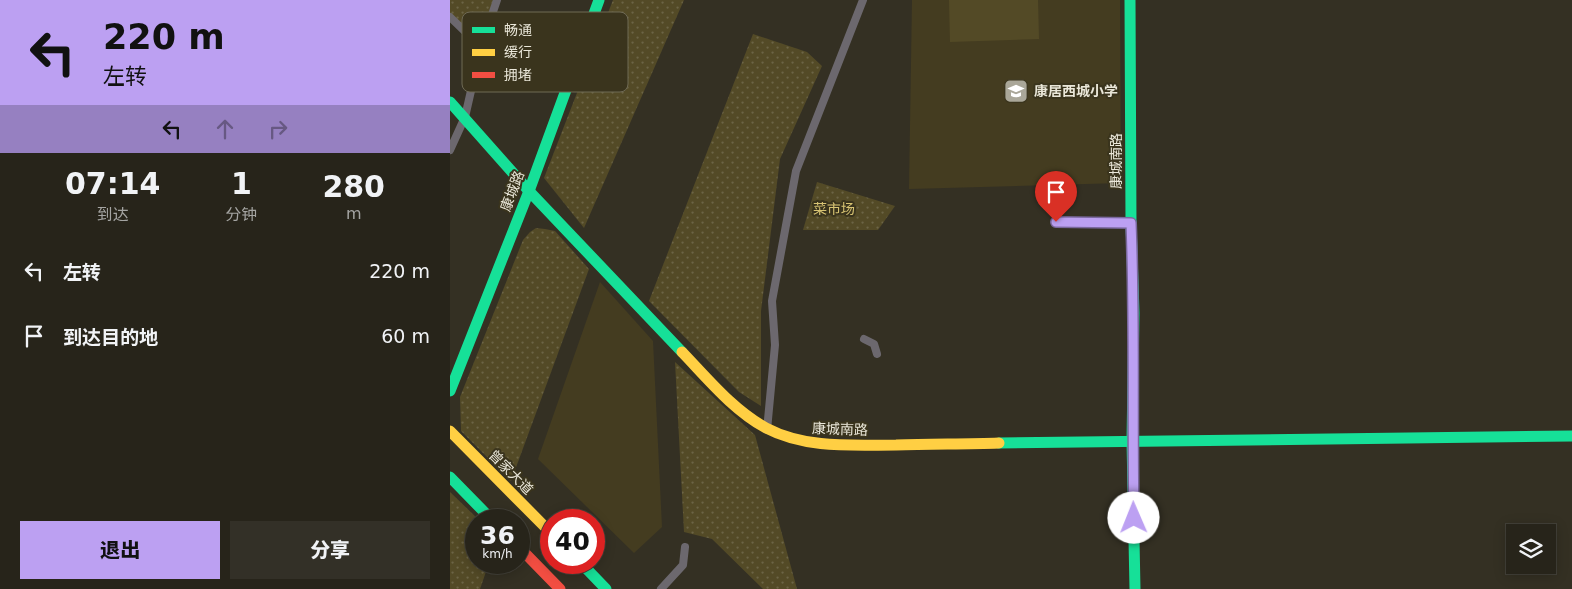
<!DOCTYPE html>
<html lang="zh">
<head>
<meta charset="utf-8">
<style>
	body { margin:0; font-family:"DejaVu Sans","Noto Sans SC",sans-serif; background:#333027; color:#f1f3f6; height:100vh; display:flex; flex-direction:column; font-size:19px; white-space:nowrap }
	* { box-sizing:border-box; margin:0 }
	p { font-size:16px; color:#a4a4a2 }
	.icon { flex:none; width:28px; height:28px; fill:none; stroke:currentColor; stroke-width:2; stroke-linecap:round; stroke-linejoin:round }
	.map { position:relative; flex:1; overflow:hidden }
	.side { display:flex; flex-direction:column; background:#27241a; width:450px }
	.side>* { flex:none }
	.banner { background:#bca0f2; color:#111; overflow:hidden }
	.tools { position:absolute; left:1056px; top:524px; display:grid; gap:10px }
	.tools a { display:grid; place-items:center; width:50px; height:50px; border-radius:0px; background:#27241a; box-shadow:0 2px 12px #0003,0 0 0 1px #434139; font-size:25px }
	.speed { position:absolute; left:15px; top:509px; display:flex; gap:10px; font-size:25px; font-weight:700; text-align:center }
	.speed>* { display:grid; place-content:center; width:65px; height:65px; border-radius:50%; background:#27241a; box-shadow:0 2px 12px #0003,0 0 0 1px #434139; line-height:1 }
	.speed small { font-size:12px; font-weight:400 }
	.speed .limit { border:8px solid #d22; background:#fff; color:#111 }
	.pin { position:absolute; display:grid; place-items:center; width:42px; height:42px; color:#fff; margin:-51px -21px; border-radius:50% 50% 50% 0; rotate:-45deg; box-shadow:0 0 5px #0007 }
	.pin .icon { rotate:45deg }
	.me { position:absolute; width:55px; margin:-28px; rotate:359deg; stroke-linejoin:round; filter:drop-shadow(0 0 4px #0008) }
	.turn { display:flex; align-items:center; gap:18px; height:105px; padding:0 20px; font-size:22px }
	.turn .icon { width:65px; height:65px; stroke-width:2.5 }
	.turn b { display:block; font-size:35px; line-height:42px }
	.lanes { display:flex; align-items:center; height:48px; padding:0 20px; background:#0003; justify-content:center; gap:25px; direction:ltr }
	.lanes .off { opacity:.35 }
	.eta { display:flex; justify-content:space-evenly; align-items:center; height:85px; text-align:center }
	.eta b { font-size:30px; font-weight:800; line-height:35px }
	.primary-button { display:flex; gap:10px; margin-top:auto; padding:10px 20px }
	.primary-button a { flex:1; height:58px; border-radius:0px; background:#bca0f2; color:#111; font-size:20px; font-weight:800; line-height:58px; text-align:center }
	.primary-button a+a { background:#333027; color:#f1f3f6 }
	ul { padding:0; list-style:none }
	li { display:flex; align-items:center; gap:15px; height:65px; padding:0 20px }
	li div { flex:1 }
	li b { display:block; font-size:19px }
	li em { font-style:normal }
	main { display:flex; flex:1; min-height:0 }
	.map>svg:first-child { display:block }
	.built { fill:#443c20 }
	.grass { fill:#534a26 }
	.park { fill:url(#park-dots) }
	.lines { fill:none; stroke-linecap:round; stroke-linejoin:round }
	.lane { stroke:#6c686e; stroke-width:4 }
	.street { stroke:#6c686e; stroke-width:8 }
	.fast { stroke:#16e098; stroke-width:11 }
	.slow { stroke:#ffcf43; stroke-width:11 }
	.jam { stroke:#f24e42; stroke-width:11 }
	.route-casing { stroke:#7a689d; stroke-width:12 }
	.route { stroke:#bca0f2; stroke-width:9 }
	.labels { text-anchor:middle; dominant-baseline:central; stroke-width:4; stroke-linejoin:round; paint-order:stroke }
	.poi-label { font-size:14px; font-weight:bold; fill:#eae7d9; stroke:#3a341d; text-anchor:start }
	.street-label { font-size:14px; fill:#eae7d9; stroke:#3a341d }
	.park-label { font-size:14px; fill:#d8c473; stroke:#3a341d }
	.key { fill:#3a341d; stroke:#6f6a55; stroke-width:1 }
	.key-label { font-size:14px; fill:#eae7d9 }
</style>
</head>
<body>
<main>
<section class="side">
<div class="banner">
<div class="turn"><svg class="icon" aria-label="left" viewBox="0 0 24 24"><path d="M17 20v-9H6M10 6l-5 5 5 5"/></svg><div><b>220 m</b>左转</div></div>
<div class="lanes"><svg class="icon" aria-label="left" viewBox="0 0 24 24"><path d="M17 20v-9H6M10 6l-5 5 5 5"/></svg><svg class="icon off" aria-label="ahead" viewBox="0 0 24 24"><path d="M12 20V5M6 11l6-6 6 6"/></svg><svg class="icon off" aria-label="right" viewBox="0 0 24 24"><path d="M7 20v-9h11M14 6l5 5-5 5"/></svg></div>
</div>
<div class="eta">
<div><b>07:14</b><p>到达</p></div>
<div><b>1</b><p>分钟</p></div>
<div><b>280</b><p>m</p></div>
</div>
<ul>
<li><svg class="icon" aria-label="left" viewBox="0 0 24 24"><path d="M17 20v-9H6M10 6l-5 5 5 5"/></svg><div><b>左转</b></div><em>220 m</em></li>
<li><svg class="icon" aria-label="arrive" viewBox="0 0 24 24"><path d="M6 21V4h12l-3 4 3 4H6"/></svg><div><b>到达目的地</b></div><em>60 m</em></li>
</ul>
<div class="primary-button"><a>退出</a><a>分享</a></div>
</section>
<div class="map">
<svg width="1122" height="589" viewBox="0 0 1122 589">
	<defs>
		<pattern id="park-dots" width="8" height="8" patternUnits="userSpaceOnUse" patternTransform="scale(1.25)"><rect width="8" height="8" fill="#534a26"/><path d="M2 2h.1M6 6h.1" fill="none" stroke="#6c6445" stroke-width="1.8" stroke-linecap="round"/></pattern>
	</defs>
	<rect width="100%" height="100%" fill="#343023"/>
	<!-- built -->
	<g class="built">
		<path d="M462,0H670L671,183L459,189Z"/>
		<path d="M150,282L203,341L212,527L184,553L88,459Z"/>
	</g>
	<!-- grass -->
	<path class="grass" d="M499,0H588L589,39L500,42Z"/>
	<!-- park -->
	<g class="park">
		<path d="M0,0H45L28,48L0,20Z"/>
		<path d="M163,0H234L134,228L94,178Z"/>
		<path d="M303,34L357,52L372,66L330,159L311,311V406L289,392L199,301Z"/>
		<path d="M367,182L445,206L428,230H353Z"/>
		<path d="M86,228L95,229L105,231L139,269L61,481L11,431L10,397L73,240L80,232Z"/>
		<path d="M225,362L305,435L347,589H313L262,539L234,532Z"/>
		<path d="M0,492L29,520H26V562L39,563L30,589H0Z"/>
	</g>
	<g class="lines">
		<!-- lane -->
		<path class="lane" d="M605,222L678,223"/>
		<!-- street -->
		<g class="street">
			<path d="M0,17L31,47"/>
			<path d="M0,150L15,117L31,47L47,0"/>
			<path d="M414,339L424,344L427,354"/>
			<path d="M317,430L325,345L322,301L346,171L413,0"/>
			<path d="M211,589L233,565L235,547"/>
		</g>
		<!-- fast -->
		<g class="fast">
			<path d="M680,0L681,223L684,313L682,441L685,589"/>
			<path d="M0,102L79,191L232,352"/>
			<path d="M0,391L79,191L149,0"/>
			<path d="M549,443L1122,436"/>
			<path d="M0,477L42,520"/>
			<path d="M130,562L156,589"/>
		</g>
		<!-- slow -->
		<g class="slow">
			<path d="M232,352C258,379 283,410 316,428C356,449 403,445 446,445C481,444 515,444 549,443"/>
			<path d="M0,431L101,533"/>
		</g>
		<!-- jam -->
		<path class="jam" d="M69,547L110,589"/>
	</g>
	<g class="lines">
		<!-- route casing -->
		<g class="route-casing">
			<path id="route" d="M606,222L681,223C685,321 682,420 684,518"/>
		</g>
		<!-- route -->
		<use href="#route" class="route"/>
	</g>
	<!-- icons -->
	<defs>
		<g id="school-square" transform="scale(1.25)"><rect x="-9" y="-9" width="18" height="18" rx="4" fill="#aaa799" stroke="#3a341d"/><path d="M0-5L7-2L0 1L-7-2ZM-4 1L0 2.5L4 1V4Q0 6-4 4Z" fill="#fff"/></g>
	</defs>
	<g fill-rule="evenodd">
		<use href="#school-square" x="566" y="91"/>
	</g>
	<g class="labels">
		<!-- poi labels -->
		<g class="poi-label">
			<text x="584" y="91">康居西城小学</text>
		</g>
		<!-- street labels -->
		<g class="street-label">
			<text transform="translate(666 161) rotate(-90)">康城南路</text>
			<text transform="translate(62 191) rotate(-69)">康城路</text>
			<text transform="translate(390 429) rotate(2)">康城南路</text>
			<text transform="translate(61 472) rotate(45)">曾家大道</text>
		</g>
		<!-- park labels -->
		<g class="park-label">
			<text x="384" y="209">菜市场</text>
		</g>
	</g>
	<!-- legend -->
	<rect x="12" y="12" width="166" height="80" rx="8" class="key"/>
	<rect x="22" y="27" width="23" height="6" fill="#16e098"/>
	<rect x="22" y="49" width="23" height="7" fill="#ffcf43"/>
	<rect x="22" y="72" width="23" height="6" fill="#f24e42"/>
	<g class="key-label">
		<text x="54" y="35">畅通</text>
		<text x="54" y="57">缓行</text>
		<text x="54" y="80">拥堵</text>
	</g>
</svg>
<div class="tools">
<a><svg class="icon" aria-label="layers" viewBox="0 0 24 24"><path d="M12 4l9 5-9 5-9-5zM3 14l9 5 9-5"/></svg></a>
</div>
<div class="speed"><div>36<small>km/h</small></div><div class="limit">40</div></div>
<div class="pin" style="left:606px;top:222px;background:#d93025"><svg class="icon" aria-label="arrive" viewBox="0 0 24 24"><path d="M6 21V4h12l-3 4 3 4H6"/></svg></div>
<svg class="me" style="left:684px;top:518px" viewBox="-20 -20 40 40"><circle r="19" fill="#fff"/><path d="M0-13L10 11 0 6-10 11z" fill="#bca0f2"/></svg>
</div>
</main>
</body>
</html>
